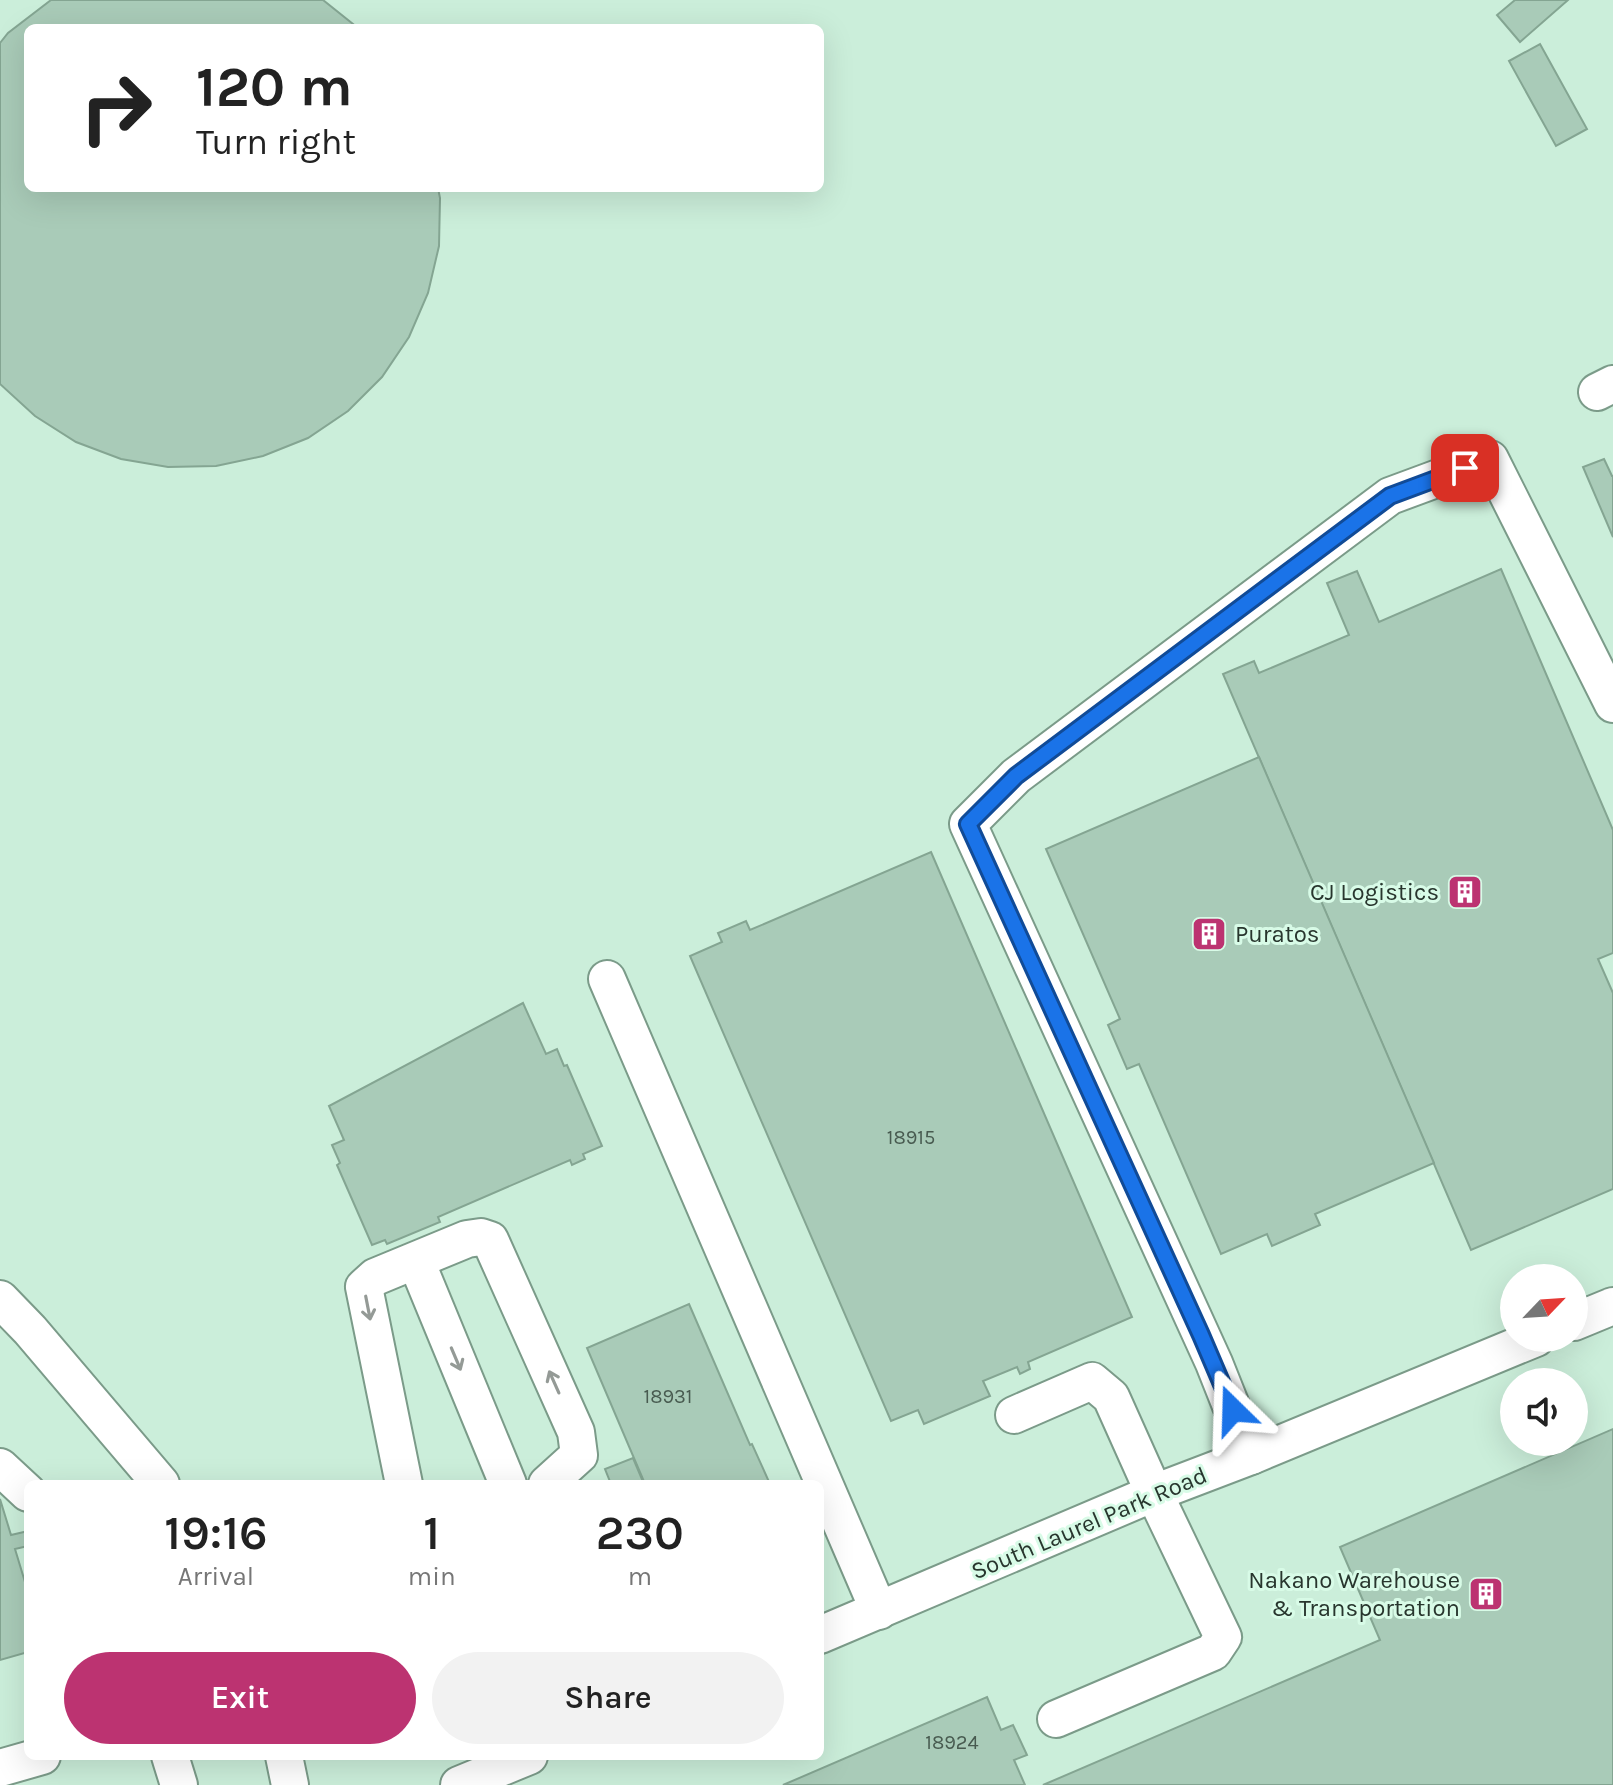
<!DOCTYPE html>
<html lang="en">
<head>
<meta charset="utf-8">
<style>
	body { margin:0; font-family:Karla,sans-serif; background:#f2f2f2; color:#222; height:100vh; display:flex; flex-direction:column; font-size:30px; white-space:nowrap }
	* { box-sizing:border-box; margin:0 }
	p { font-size:26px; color:#767676 }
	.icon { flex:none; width:44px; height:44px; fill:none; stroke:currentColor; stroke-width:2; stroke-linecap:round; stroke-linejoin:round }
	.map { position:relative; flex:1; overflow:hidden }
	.panel { position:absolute; left:24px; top:1480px; width:800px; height:280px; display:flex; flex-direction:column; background:#fff; border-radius:12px; box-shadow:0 8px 32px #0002 }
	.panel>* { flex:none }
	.top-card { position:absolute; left:24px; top:24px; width:800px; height:168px; border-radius:12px; box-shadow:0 8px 32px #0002; background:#fff; color:#222; overflow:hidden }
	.needle { width:52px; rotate:65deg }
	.buttons { position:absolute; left:1500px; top:1264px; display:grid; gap:16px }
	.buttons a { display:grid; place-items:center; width:88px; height:88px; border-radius:50%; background:#fff; box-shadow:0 8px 32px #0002; font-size:40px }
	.pin { position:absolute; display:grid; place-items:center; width:68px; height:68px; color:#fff; margin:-34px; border-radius:16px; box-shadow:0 4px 12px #0006 }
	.me { position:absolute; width:88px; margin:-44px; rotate:338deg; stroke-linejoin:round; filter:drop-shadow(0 0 6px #0008) }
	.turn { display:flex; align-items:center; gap:28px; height:168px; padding:0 40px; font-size:36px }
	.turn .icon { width:104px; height:104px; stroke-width:2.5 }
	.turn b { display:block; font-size:56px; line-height:68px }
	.eta { display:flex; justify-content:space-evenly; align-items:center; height:136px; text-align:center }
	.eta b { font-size:48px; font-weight:600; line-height:56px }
	.button { display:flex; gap:16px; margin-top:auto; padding:16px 40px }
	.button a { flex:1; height:92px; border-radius:48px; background:#bc3371; color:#fff; font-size:32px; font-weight:600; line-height:92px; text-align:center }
	.button a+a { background:#f2f2f2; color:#222 }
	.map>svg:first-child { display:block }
	.building { fill:#a9cbb8; stroke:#84a592; stroke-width:2 }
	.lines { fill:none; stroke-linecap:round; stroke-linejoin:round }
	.minor-casing { stroke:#7b9b89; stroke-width:40 }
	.minor { stroke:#fff; stroke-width:36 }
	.oneway { stroke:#949a96 }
	.route-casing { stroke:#114b97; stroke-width:20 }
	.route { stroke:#1a73e8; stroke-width:14 }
	.labels { text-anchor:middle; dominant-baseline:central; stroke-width:6; stroke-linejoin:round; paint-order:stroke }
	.number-label { font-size:20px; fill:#485b50 }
	.poi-label { font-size:24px; fill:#28362e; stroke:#d8fbe7; text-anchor:end }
	.street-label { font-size:24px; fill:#28362e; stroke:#d8fbe7 }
</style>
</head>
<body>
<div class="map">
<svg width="1613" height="1785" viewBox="0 0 1613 1785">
	<rect width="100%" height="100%" fill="#cbeeda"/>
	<!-- building -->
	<g class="building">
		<path d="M51,0H323L358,28H28V188H438L440,198L439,246L428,293L409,337L382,377L348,411L308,438L263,456L216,466L168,467L121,459L76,442L35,416L0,384V43L8,33Z"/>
		<path d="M1515,0H1568L1520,42L1497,15Z"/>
		<path d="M1540,44L1587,129L1556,146L1509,61Z"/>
		<path d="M1604,459L1612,476H1613V537L1583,467Z"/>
		<path d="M1501,569L1613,830V953L1598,959L1613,993V1189L1471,1250L1223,674L1254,661L1259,673L1349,635L1327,583L1357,571L1379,622Z"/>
		<path d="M1259,757L1434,1163L1315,1214L1320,1225L1272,1246L1267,1234L1221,1254L1139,1064L1127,1069L1108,1025L1120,1019L1046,849Z"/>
		<path d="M931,852L1132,1317L1028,1362L1030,1369L1020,1374L1017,1367L983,1381L990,1396L924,1424L918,1410L891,1421L690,956L722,942L718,933L746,921L750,930Z"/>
		<path d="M523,1003L546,1054L557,1049L564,1066L567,1065L602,1146L583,1154L585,1159L572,1165L570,1160L438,1217L440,1222L387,1244L385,1240L372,1245L337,1165L340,1163L332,1145L344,1140L329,1106Z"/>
		<path d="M689,1304L750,1445L752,1444L770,1484H645L587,1348Z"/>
		<path d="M1613,1429V1785H1043L1380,1640L1340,1547Z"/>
		<path d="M633,1458L644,1484H611L605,1469Z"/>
		<path d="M0,1499L11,1535L28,1531V1546L15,1549L28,1592V1652L0,1660Z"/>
		<path d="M987,1697L1001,1730L1013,1725L1027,1755L1014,1760L1025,1785H783Z"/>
	</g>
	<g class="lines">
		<!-- minor casing -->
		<g class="minor-casing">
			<g id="minor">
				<path d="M1597,392L1613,384"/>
				<path d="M607,979L879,1611"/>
				<path d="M416,1261L508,1484"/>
				<path d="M0,1299L30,1330L161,1484"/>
				<path d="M1574,1322L1613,1306"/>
				<path d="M1014,1415L1092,1381L1111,1397L1154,1493L1223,1637L1213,1652L1056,1719"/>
				<path d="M1251,1456L1214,1363L968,824L1016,776L1390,496L1490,459L1613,704"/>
				<path d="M0,1467L28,1493"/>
				<path d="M404,1484L364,1287L375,1277L467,1239L481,1237L490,1240L576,1432L579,1455L547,1484"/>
				<path d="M820,1635L1154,1493L1251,1456L1536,1338"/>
				<path d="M170,1756L179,1785"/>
				<path d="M284,1756L290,1785"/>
				<path d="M0,1768L42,1756"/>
				<path d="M459,1785L529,1756"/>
			</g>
		</g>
		<!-- minor -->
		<use href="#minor" class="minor"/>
	</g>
	<!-- one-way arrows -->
	<defs><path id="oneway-shaft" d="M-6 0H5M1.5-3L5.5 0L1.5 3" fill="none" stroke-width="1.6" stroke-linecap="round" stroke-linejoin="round" transform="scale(2)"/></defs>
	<g class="oneway">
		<use href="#oneway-shaft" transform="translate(368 1308) rotate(79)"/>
		<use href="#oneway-shaft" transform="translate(456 1359) rotate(67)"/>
		<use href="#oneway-shaft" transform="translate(554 1382) rotate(-114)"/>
	</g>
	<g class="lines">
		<!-- route casing -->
		<g class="route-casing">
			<path id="route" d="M1233,1410L1201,1335L968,824L1016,776L1390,496L1465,468"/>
		</g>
		<!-- route -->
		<use href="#route" class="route"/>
	</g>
	<!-- icons -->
	<defs>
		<g id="building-square" transform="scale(1.8)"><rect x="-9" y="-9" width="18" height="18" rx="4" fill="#bc3371" stroke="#d8fbe7"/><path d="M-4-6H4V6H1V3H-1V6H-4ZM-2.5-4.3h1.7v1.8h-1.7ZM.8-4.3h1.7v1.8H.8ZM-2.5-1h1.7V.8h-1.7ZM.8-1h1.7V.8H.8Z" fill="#fff"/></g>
	</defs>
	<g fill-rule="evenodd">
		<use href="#building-square" x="1465" y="892"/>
		<use href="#building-square" x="1209" y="934"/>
		<use href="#building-square" x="1486" y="1594"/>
	</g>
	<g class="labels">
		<!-- number labels -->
		<g class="number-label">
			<text x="911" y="1137">18915</text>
			<text x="668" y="1396">18931</text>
			<text x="952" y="1742">18924</text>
		</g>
		<!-- poi labels -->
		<g class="poi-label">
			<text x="1439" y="892">CJ Logistics</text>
			<text x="1235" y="934" text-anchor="start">Puratos</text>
			<text x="1460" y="1580">Nakano Warehouse<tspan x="1460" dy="28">&amp; Transportation</tspan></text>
		</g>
		<!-- street labels -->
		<g class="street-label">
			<text transform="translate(1089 1523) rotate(-23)">South Laurel Park Road</text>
		</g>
	</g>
</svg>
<div class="buttons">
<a><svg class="needle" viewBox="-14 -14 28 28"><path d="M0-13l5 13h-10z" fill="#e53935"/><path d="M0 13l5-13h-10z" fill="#767676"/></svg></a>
<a><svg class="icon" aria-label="sound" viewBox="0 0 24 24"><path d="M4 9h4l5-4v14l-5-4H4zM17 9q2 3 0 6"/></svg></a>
</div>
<div class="pin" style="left:1465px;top:468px;background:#d93025"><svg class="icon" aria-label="arrive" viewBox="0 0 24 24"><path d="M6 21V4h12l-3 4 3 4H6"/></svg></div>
<svg class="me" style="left:1233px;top:1410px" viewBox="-20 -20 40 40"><path d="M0-17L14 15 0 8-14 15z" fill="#1a73e8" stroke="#fff" stroke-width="4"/></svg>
<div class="top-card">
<div class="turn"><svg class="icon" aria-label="right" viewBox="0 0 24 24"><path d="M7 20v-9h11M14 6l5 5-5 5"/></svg><div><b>120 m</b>Turn right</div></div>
</div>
<section class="panel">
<div class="eta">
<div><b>19:16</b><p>Arrival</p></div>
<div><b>1</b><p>min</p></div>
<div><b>230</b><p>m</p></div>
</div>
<div class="button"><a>Exit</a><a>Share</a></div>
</section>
</div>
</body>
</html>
